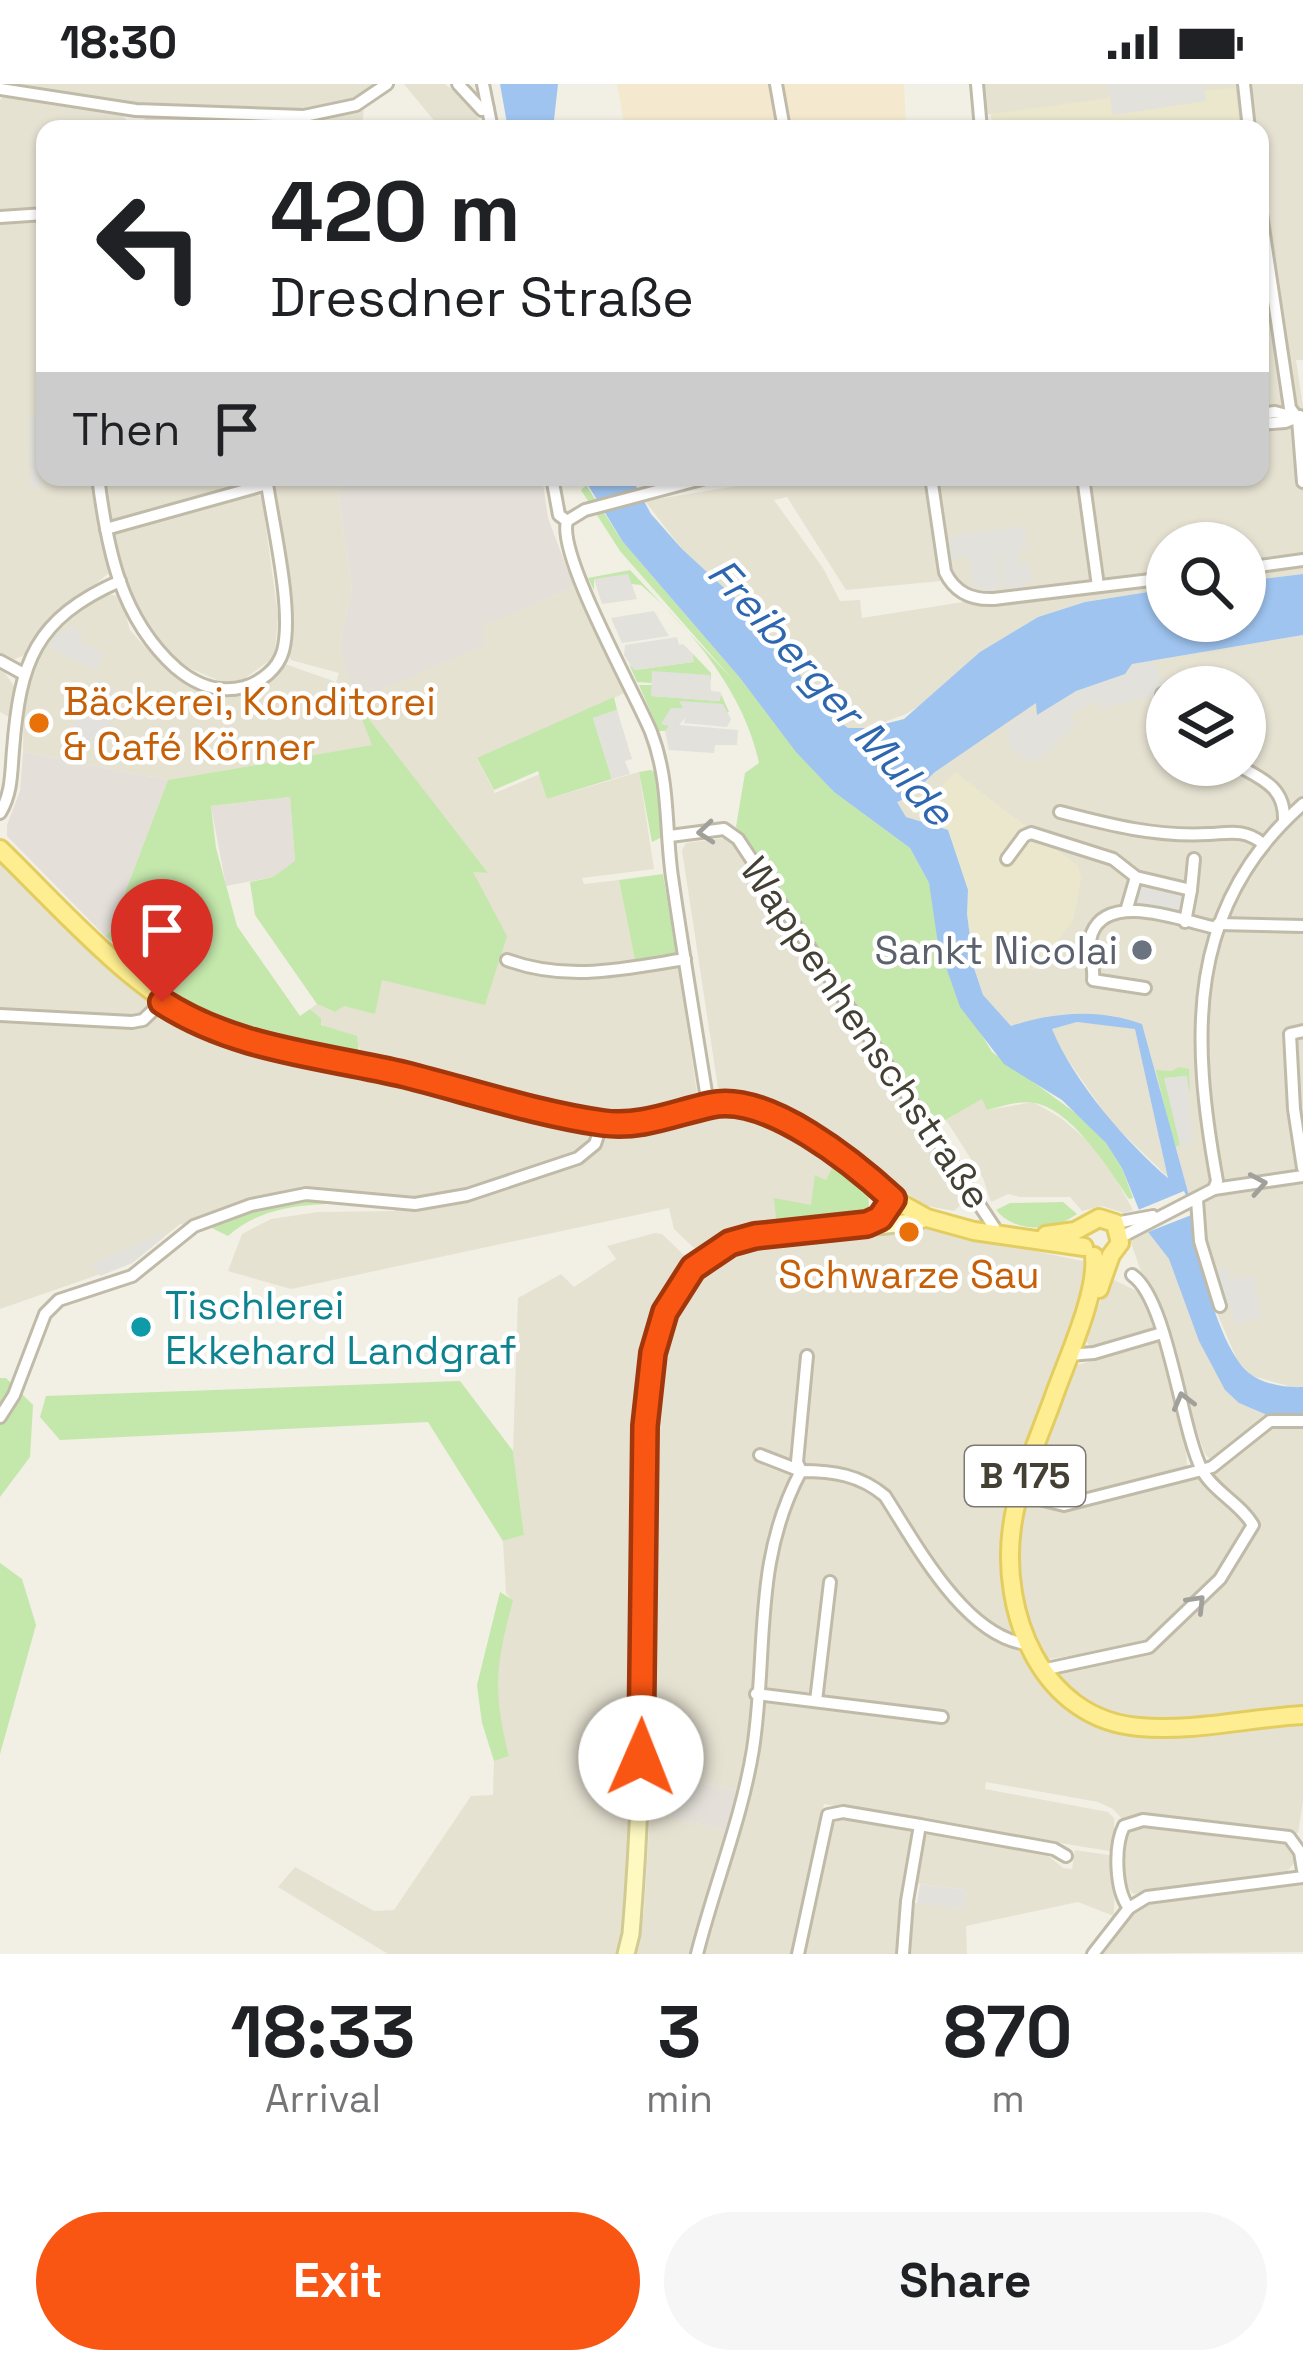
<!DOCTYPE html>
<html lang="en">
<head>
<meta charset="utf-8">
<style>
	body { margin:0; font-family:"Space Grotesk",sans-serif; background:#f6f6f6; color:#202124; height:100vh; display:flex; flex-direction:column; font-size:45px; white-space:nowrap }
	* { box-sizing:border-box; margin:0 }
	p { font-size:39px; color:#757577 }
	.icon { flex:none; width:66px; height:66px; fill:none; stroke:currentColor; stroke-width:2; stroke-linecap:round; stroke-linejoin:round }
	.map { position:relative; height:1870px; overflow:hidden }
	.panel { display:flex; flex-direction:column; background:#fff; flex:1 }
	.panel>* { flex:none }
	.top-card { position:absolute; left:36px; top:36px; width:1233px; height:366px; border-radius:24px; box-shadow:0 3px 9px #0004; background:#fff; color:#202124; overflow:hidden }
	.fabs { position:absolute; left:1146px; top:438px; display:grid; gap:24px }
	.fabs a { display:grid; place-items:center; width:120px; height:120px; border-radius:50%; background:#fff; box-shadow:0 3px 9px #0004; font-size:60px }
	.pin { position:absolute; display:grid; place-items:center; width:102px; height:102px; color:#fff; margin:-123px -51px; border-radius:50% 50% 50% 0; rotate:-45deg; box-shadow:0 0 12px #0007 }
	.pin .icon { rotate:45deg }
	.me { position:absolute; width:132px; margin:-66px; rotate:1deg; stroke-linejoin:round; filter:drop-shadow(0 0 9px #0008) }
	.turn { display:flex; align-items:center; gap:42px; height:252px; padding:0 36px; font-size:54px }
	.turn .icon { width:156px; height:156px; stroke-width:2.5 }
	.turn b { display:block; font-size:84px; line-height:102px }
	.then { display:flex; align-items:center; height:114px; padding:0 36px; background:#0003; gap:24px; font-size:45px }
	.eta { display:flex; justify-content:space-evenly; align-items:center; height:204px; text-align:center }
	.eta b { font-size:72px; font-weight:800; line-height:84px }
	.button { display:flex; gap:24px; margin-top:auto; padding:24px 36px }
	.button a { flex:1; height:138px; border-radius:72px; background:#f95513; color:#fff; font-size:48px; font-weight:800; line-height:138px; text-align:center }
	.button a+a { background:#f6f6f6; color:#202124 }
	.status { display:flex; justify-content:space-between; align-items:center; height:84px; padding:0 60px; background:#fff; direction:ltr }
	.status svg { height:33px; fill:currentColor }
	.map>svg:first-child { display:block }
	.residential { fill:#e6e2d2; fill-rule:evenodd }
	.commercial { fill:#f4e9ce }
	.industrial { fill:#e4e0d9 }
	.education { fill:#ebe7cd }
	.green { fill:#c4e7ac }
	.parking { fill:#e2e1dc }
	.water { fill:#9fc4f0; fill-rule:evenodd }
	.pier { fill:#f2efe4 }
	.lines { fill:none; stroke-linecap:round; stroke-linejoin:round }
	.street-casing { stroke:#c0bba9; stroke-width:16 }
	.secondary-casing { stroke:#d2ca93; stroke-width:21 }
	.primary-casing { stroke:#e3cd61; stroke-width:22 }
	.street { stroke:#fff; stroke-width:10 }
	.secondary { stroke:#fef8c1; stroke-width:15 }
	.primary { stroke:#feee91; stroke-width:16 }
	.oneway { stroke:#a2a09a }
	.route-casing { stroke:#a2370c; stroke-width:30 }
	.route { stroke:#f95513; stroke-width:21 }
	.food-dot { fill:#e8710a; stroke:#fff; stroke-width:4.5 }
	.worship-dot { fill:#6b7280; stroke:#fff; stroke-width:4.5 }
	.culture-dot { fill:#0f9aa8; stroke:#fff; stroke-width:4.5 }
	.labels { text-anchor:middle; dominant-baseline:central; stroke-width:9; stroke-linejoin:round; paint-order:stroke }
	.shield { fill:#fff; stroke:#7c7971; stroke-width:3 }
	.shield-label { font-size:36px; font-weight:bold; fill:#444034 }
	.food-label { font-size:39px; fill:#c56008; stroke:#fff; text-anchor:start }
	.worship-label { font-size:39px; fill:#5b616d; stroke:#fff; text-anchor:end }
	.street-label { font-size:39px; fill:#444034; stroke:#fff }
	.culture-label { font-size:39px; fill:#0d838f; stroke:#fff; text-anchor:start }
	.water-label { font-size:42px; font-style:italic; fill:#2e67af; stroke:#fff }
</style>
</head>
<body>
<div class="status"><b>18:30</b><svg viewBox="0 0 49 12"><path d="M0 12V9h3v3zM5 12V6h3v6zM10 12V3h3v9zM15 12V0h3v12zM26 1h20v11H26zM47 4h2v5h-2z"/></svg></div>
<div class="map">
<svg width="1303" height="1870" viewBox="0 0 1303 1870">
	<rect width="100%" height="100%" fill="#f2efe4"/>
	<!-- residential -->
	<g class="residential">
		<path d="M0,0H379L339,22L307,29L149,23Z"/>
		<path d="M404,0H445L458,11L463,10L484,45H441Z"/>
		<path d="M977,0H1303V276H1296L1303,323V490L1245,497V459H1167V505L1085,518L1038,533L980,568L929,616L906,630L869,644H848L823,626L784,567L746,525L682,465L645,417L791,393H924L941,497L846,506L787,413L774,416L823,484L840,517L860,516L862,534L963,518L950,500L931,393H1260V45H993L991,30H980Z"/>
		<path d="M4,12L120,30L126,35L125,45H45V126L0,128V16Z"/>
		<path d="M364,21L362,45H301L308,38Z"/>
		<path d="M157,32L284,37L289,42L142,45L145,34Z"/>
		<path d="M45,134V393H93L109,489L48,538L23,572L12,576L0,572V137Z"/>
		<path d="M103,393H256L253,397L114,438L108,432Z"/>
		<path d="M272,393H336L352,505L340,560H486L480,543L574,503L627,608L477,675L495,709L540,690L547,715L639,688L654,785L582,794L584,800L619,796L635,876L571,884L539,881L507,870L503,880L533,890L569,894L678,882L697,1009L693,1015L667,1025L626,1030L583,1026L359,971L360,964L321,940V934L310,925L317,920L335,928L381,896L472,787L486,789L359,622L373,661L168,696L23,668L24,606L43,562L79,525L105,509L121,513L130,546L146,564L185,598L207,609L238,610L266,601L285,580L336,598L339,589L291,576L288,571L290,524Z"/>
		<path d="M255,408L262,414L278,532L275,567L273,574L241,597L222,598L182,581L153,553L130,510L113,453L116,447Z"/>
		<path d="M1303,551V1303L1296,1304L1252,1292L1237,1276L1218,1231L1195,1157L1194,1130L1142,940L1063,931L1011,942L982,911L974,884L967,830L968,806L921,739L906,733L896,718L909,713L935,688L1037,618L1132,580ZM1167,603H1245V681H1167Z"/>
		<path d="M0,582L14,602L11,634L0,628Z"/>
		<path d="M725,754L733,759L968,1114L954,1127L922,1121L856,1067L810,1039L718,1004L682,766L686,759Z"/>
		<path d="M0,778L149,914L203,953L266,973L602,1046L654,1045L715,1028L737,1031L795,1052L836,1078L826,1097L817,1092L811,1121L777,1145L707,1166L694,1164L674,1145L669,1124L291,1205L228,1187L242,1150L271,1135L318,1128L394,1127L397,1121L340,1112L194,1142L180,1140L132,1179L0,1225Z"/>
		<path d="M1077,938L1135,944L1169,1094L1111,1038L1059,963L1051,945Z"/>
		<path d="M983,1014L988,1026L1033,1018L1061,1034L1088,1057L1111,1086L1133,1126L1124,1129L1102,1122L1082,1127L1070,1113H1020L1008,1110L991,1118L983,1094L946,1036Z"/>
		<path d="M913,1143L973,1150L983,1156L1087,1178L1089,1190L1017,1396L1016,1549L1008,1552L975,1528L939,1492L894,1419L862,1393L794,1390L768,1462L762,1497L752,1645L739,1707L683,1695L673,1733L727,1747L693,1870H636L644,1827L651,1712L647,1638L649,1391L653,1299L663,1249L678,1214L694,1192L729,1165L794,1152Z"/>
		<path d="M1148,1148L1169,1175L1239,1319L1267,1331L1211,1376L1205,1370L1130,1156Z"/>
		<path d="M655,1149L662,1150L687,1174L688,1181L653,1245L628,1809L620,1870H388L278,1803L295,1783L374,1827L394,1826L471,1712L493,1711L494,1677L509,1672L497,1625L498,1574L512,1516L506,1509L503,1457L524,1451L513,1367L518,1214L561,1190L574,1203L616,1175L607,1162Z"/>
		<path d="M1110,1194L1143,1210L1154,1246L1092,1266L1085,1255Z"/>
		<path d="M1158,1256L1184,1334L1187,1383L1066,1415L1036,1409L1030,1400L1075,1282Z"/>
		<path d="M1303,1340V1626L1163,1638L1121,1635L1090,1622L1054,1591L1058,1584L1144,1570L1195,1527L1223,1497L1259,1438L1212,1391L1213,1387L1262,1345Z"/>
		<path d="M830,1389L879,1410L971,1532L1024,1569L1105,1642L1303,1637V1717L1298,1749L1141,1732L1125,1738L1113,1725L1098,1718L986,1698L985,1705L1108,1728L1114,1734L1115,1768L824,1720L791,1870H700L760,1623L769,1616H830L813,1606L797,1612L770,1608L760,1590L775,1464L799,1399L811,1390Z"/>
		<path d="M1196,1393L1246,1441L1216,1494L1145,1561L1042,1576L1029,1544L1019,1499L1017,1452L1023,1421L1032,1419L1065,1426Z"/>
		<path d="M840,1734L908,1745L912,1752L897,1870H804L833,1737Z"/>
		<path d="M1138,1740L1290,1758L1296,1778L1284,1790L1133,1810L1124,1798L1122,1754L1124,1748Z"/>
		<path d="M932,1749L1041,1766L1063,1784L1072,1785L1075,1766L1115,1772L1114,1832L1078,1818L966,1842L967,1870H907L910,1818L963,1825L966,1806L914,1799L923,1752Z"/>
		<path d="M1303,1796V1868L1096,1870L1118,1840L1147,1816Z"/>
	</g>
	<!-- commercial -->
	<path class="commercial" d="M617,0H904L906,45H625Z"/>
	<!-- industrial -->
	<g class="industrial">
		<path d="M336,393H542L548,434L574,503L481,543L486,560L355,617L340,560L352,505Z"/>
		<path d="M23,668L168,696L110,848L105,852L7,752V741L20,707Z"/>
		<path d="M290,713L295,778L273,793L226,802L211,722Z"/>
		<path d="M683,1695L739,1707L727,1747L672,1733Z"/>
	</g>
	<!-- education -->
	<g class="education">
		<path d="M1235,4L1240,45H993L991,30L1110,14L1112,30L1206,16L1204,7Z"/>
		<path d="M955,688L1078,782L1081,795L1073,837L1036,886L974,883L967,830L968,806L948,746L927,727V719Z"/>
	</g>
	<!-- green -->
	<g class="green">
		<path d="M586,401L623,458L740,594L796,667L834,708L910,764L929,799L935,827L980,948L992,968L1081,1033L1106,1059L1122,1084L1133,1114L1129,1115C1110,1086 1072,1026 1035,1019C1020,1016 1003,1022 987,1026L982,1015L937,1041L899,993L736,743L745,689L759,679C745,611 693,546 641,501L594,496V506L588,494L630,486L734,597L620,467L581,406Z"/>
		<path d="M693,570L711,589V599L710,592L652,588V599L637,598L629,580L635,586L693,578Z"/>
		<path d="M639,601H652V612L719,617L721,610L729,628L684,625L665,647H659Z"/>
		<path d="M614,613L617,626L593,634L612,695L547,715L538,687L494,706L477,674Z"/>
		<path d="M355,617L488,789L473,788L507,852L485,921L382,896L375,930L344,922L335,928L317,920L255,831L250,798L273,793L295,777L290,713L211,722L216,764L237,842L300,932L310,925L321,934V941L357,952L359,971C306,961 252,952 204,926C167,907 137,878 105,852L110,848L168,696L372,661Z"/>
		<path d="M650,686L656,688L666,751L652,758L639,688Z"/>
		<path d="M663,790L676,870L635,876L619,796Z"/>
		<path d="M1179,983L1189,985L1190,1009L1186,992L1165,994L1180,1061L1174,1063L1156,986L1172,987Z"/>
		<path d="M834,1080L868,1106L869,1122L862,1134L777,1145L774,1114L811,1121L815,1091L826,1096Z"/>
		<path d="M306,1112L376,1119C327,1120 267,1116 228,1152L208,1142L222,1133Z"/>
		<path d="M1063,1118L1077,1130C1053,1147 1016,1150 996,1126L1010,1119Z"/>
		<path d="M0,1294H6L33,1321L30,1373L0,1413Z"/>
		<path d="M460,1297L513,1367L524,1451L503,1457L428,1338L60,1356L40,1333L46,1312Z"/>
		<path d="M0,1479L22,1495L36,1541L0,1670Z"/>
		<path d="M500,1508L513,1516C496,1581 492,1606 509,1672L494,1677L482,1639L477,1601Z"/>
	</g>
	<!-- parking -->
	<g class="parking">
		<path d="M1108,0H1203L1206,17L1113,31Z"/>
		<path d="M29,332H38L41,403H30Z"/>
		<path d="M1024,442L1028,464L1018,466L1020,480L1029,479L1032,499L1024,500V504L1004,503L999,469H996L1001,504L983,510L982,503L973,504L969,472L951,475L948,453Z"/>
		<path d="M628,490L637,515L602,520L594,495Z"/>
		<path d="M654,527L669,552L622,559L611,534Z"/>
		<path d="M69,541L83,549L80,557L104,569L96,586L50,564L53,552L59,547L65,549Z"/>
		<path d="M677,553L679,561L683,560L693,570L694,578L634,586L624,571L625,561Z"/>
		<path d="M1152,576L1167,609L1101,624L1096,617L1080,625L1070,633L1076,640L1038,677L1022,675L1005,655L1010,650L1006,643L1029,626L1036,632L1076,607L1125,590L1132,580Z"/>
		<path d="M652,587L710,591L711,607L721,608L720,617L651,612Z"/>
		<path d="M98,595L122,615L110,627L116,633H111L109,642V663L78,661L74,654L76,632L83,631Z"/>
		<path d="M679,617L723,620L731,635L727,643L684,639L686,633L679,641L738,646L737,661H715L714,669L669,666L665,647L669,642L661,640L671,624H683Z"/>
		<path d="M617,626L632,675L625,677L630,690L612,695L593,634Z"/>
		<path d="M1138,798L1183,808L1180,830L1133,820Z"/>
		<path d="M1187,992L1192,1058L1180,1061L1164,994Z"/>
		<path d="M162,1148L164,1153L132,1179L100,1192L92,1180Z"/>
		<path d="M1228,1184L1230,1195L1254,1192L1261,1233L1236,1242L1229,1218H1225L1218,1186Z"/>
		<path d="M920,1800L966,1806L964,1825L917,1820Z"/>
	</g>
	<!-- water -->
	<g class="water">
		<path d="M500,0H558L553,45H508Z"/>
		<path d="M583,393H631L651,430L682,465L747,525L784,567L823,625L848,644H869L904,635L980,568L1038,533L1085,518L1167,505V537H1245V497L1303,490V551L1132,580L1125,590L1076,607L1037,631L1036,619L935,688L909,713L897,718L906,733L948,746L968,806L967,830L974,884L983,911L1011,942C1054,928 1098,924 1142,940L1194,1130C1196,1169 1218,1263 1249,1289C1262,1300 1286,1304 1303,1303V1331H1267L1239,1319L1225,1306L1199,1257L1169,1175L1148,1148L1122,1084L1106,1059L1062,1016L1004,980L960,923L938,860L929,799L910,764L834,708L796,668L740,594L623,458ZM1077,938L1135,945L1168,1094C1127,1059 1073,997 1052,945Z"/>
	</g>
	<!-- pier -->
	<path class="pier" d="M1184,1107L1194,1130L1148,1148L1138,1126Z"/>
	<g class="lines">
		<!-- street casing -->
		<g class="street-casing">
			<g id="street">
				<path d="M458,0L482,26L488,25"/>
				<path d="M483,0L492,45"/>
				<path d="M776,0L784,45"/>
				<path d="M977,0L981,45"/>
				<path d="M1244,0L1249,45"/>
				<path d="M0,5L136,26L304,32L356,21L387,0"/>
				<path d="M1260,123L1290,324L1298,335L1303,398"/>
				<path d="M0,133L45,130"/>
				<path d="M1260,330L1275,328L1295,333"/>
				<path d="M1260,340L1285,338L1300,332"/>
				<path d="M98,393C107,464 120,534 176,584C196,601 218,610 244,603C261,598 278,585 283,567C294,526 272,438 266,393"/>
				<path d="M552,393L559,431L567,437C557,471 634,607 651,648C670,697 665,744 672,793C683,869 696,945 708,1021"/>
				<path d="M931,393L945,488C955,509 972,516 994,515L1167,494"/>
				<path d="M1083,393L1098,502"/>
				<path d="M567,437L585,426L709,393"/>
				<path d="M106,445L267,400"/>
				<path d="M1245,484L1303,476"/>
				<path d="M0,577L22,589"/>
				<path d="M1162,610L1167,620"/>
				<path d="M1237,681C1262,695 1285,703 1284,736"/>
				<path d="M1060,728C1110,741 1156,753 1209,750C1230,749 1245,745 1262,759"/>
				<path d="M0,729C12,709 11,689 13,666C20,578 34,535 120,497"/>
				<path d="M670,752L724,745L738,755L994,1143"/>
				<path d="M1007,775L1024,752L1031,749L1113,775L1136,793L1191,806L1185,838"/>
				<path d="M1191,806L1194,775"/>
				<path d="M1127,824L1136,793"/>
				<path d="M1218,840L1303,842"/>
				<path d="M507,876C567,898 623,885 685,875"/>
				<path d="M1145,904L1093,896C1095,880 1086,865 1092,849C1109,807 1183,837 1216,844"/>
				<path d="M0,931L132,938L143,936L162,918"/>
				<path d="M1303,947L1290,950L1294,1025L1303,1084"/>
				<path d="M1214,1105L1217,1097C1191,954 1185,823 1303,720"/>
				<path d="M1214,1105L1303,1092"/>
				<path d="M1197,1116L1200,1157L1220,1222"/>
				<path d="M1115,1139L1153,1132"/>
				<path d="M1121,1153L1214,1105"/>
				<path d="M1068,1271L1094,1269L1162,1249"/>
				<path d="M0,1333L14,1311L45,1230L59,1216L132,1192L194,1142L251,1121L306,1110L415,1120L467,1111L578,1074L595,1060L602,1039"/>
				<path d="M760,1371L801,1387L797,1378L807,1272"/>
				<path d="M1019,1410L1064,1421L1202,1386L1212,1383L1270,1337H1303"/>
				<path d="M1042,1586L1149,1563L1220,1495L1253,1441C1241,1420 1213,1407 1202,1386C1181,1346 1168,1215 1132,1191"/>
				<path d="M756,1610L942,1633"/>
				<path d="M816,1617L830,1498"/>
				<path d="M920,1741L1054,1765L1066,1772"/>
				<path d="M1129,1824C1115,1806 1114,1762 1124,1742L1143,1736L1289,1753L1300,1768L1303,1786"/>
				<path d="M697,1870C714,1802 742,1734 753,1665C768,1568 752,1478 801,1387C834,1387 860,1391 885,1412C916,1460 965,1553 1027,1560"/>
				<path d="M798,1870L828,1731L843,1728L920,1741L907,1817L903,1870"/>
				<path d="M1093,1870L1129,1824L1147,1813L1303,1793"/>
			</g>
		</g>
		<!-- secondary casing -->
		<g class="secondary-casing">
			<path id="secondary" d="M626,1870L631,1850C641,1732 643,1613 644,1494C644,1414 635,1327 657,1249C667,1217 685,1186 713,1168C772,1130 862,1153 927,1134"/>
		</g>
		<!-- primary casing -->
		<g class="primary-casing">
			<g id="primary">
				<path d="M0,765C71,834 139,916 232,953L602,1039L670,1034L723,1019L743,1022L825,1059L893,1115L927,1134L974,1147L1084,1163"/>
				<path d="M1046,1151L1075,1147L1099,1134L1115,1139L1120,1159L1111,1171L1099,1205"/>
				<path d="M1094,1172C1098,1209 1067,1275 1054,1312C1039,1354 1018,1398 1012,1443C1000,1528 1041,1635 1139,1643C1193,1648 1249,1634 1303,1631"/>
			</g>
		</g>
		<!-- street -->
		<use href="#street" class="street"/>
		<!-- secondary -->
		<use href="#secondary" class="secondary"/>
		<!-- primary -->
		<use href="#primary" class="primary"/>
	</g>
	<!-- one-way arrows -->
	<defs><path id="oneway-chevron" d="M-2-3.5L2.5 0L-2 3.5" fill="none" stroke-width="1.6" stroke-linecap="round" stroke-linejoin="round" transform="scale(3)"/></defs>
	<g class="oneway">
		<use href="#oneway-chevron" transform="translate(706 748) rotate(175)"/>
		<use href="#oneway-chevron" transform="translate(1258 1100) rotate(-10)"/>
		<use href="#oneway-chevron" transform="translate(1183 1317) rotate(-105)"/>
		<use href="#oneway-chevron" transform="translate(1197 1519) rotate(-46)"/>
	</g>
	<g class="lines">
		<!-- route casing -->
		<g class="route-casing">
			<path id="route" d="M162,918C236,966 322,971 406,991C469,1007 539,1030 603,1039C642,1044 674,1029 711,1021C767,1008 855,1080 893,1115L880,1134L867,1140L755,1152L730,1159L693,1184L665,1228L653,1269L645,1342L641,1674"/>
		</g>
		<!-- route -->
		<use href="#route" class="route"/>
	</g>
	<!-- markers -->
	<g class="food-dot">
		<circle cx="39" cy="639" r="12"/>
		<circle cx="909" cy="1148" r="12"/>
	</g>
	<circle class="worship-dot" cx="1142" cy="866" r="12"/>
	<circle class="culture-dot" cx="141" cy="1243" r="12"/>
	<g class="labels">
		<!-- shield labels -->
		<rect class="shield" x="965" y="1362" width="120" height="60" rx="9"/>
		<g class="shield-label">
			<text x="1025" y="1392">B 175</text>
		</g>
		<!-- food labels -->
		<g class="food-label">
			<text x="63" y="617">Bäckerei, Konditorei<tspan x="63" dy="45">&amp; Café Körner</tspan></text>
			<text x="909" y="1190" text-anchor="middle">Schwarze Sau</text>
		</g>
		<!-- worship labels -->
		<g class="worship-label">
			<text x="1118" y="866">Sankt Nicolai</text>
		</g>
		<!-- street labels -->
		<g class="street-label">
			<text transform="translate(866 949) rotate(56)">Wappenhenschstraße</text>
		</g>
		<!-- culture labels -->
		<g class="culture-label">
			<text x="165" y="1221">Tischlerei<tspan x="165" dy="45">Ekkehard Landgraf</tspan></text>
		</g>
		<!-- water labels -->
		<g class="water-label">
			<text transform="translate(831 608) rotate(48)">Freiberger Mulde</text>
		</g>
	</g>
</svg>
<div class="fabs">
<a><svg class="icon" aria-label="search" viewBox="0 0 24 24"><circle cx="10" cy="10" r="6"/><path d="M15 15l6 6"/></svg></a>
<a><svg class="icon" aria-label="layers" viewBox="0 0 24 24"><path d="M12 4l9 5-9 5-9-5zM3 14l9 5 9-5"/></svg></a>
</div>
<div class="pin" style="left:162px;top:918px;background:#d93025"><svg class="icon" aria-label="arrive" viewBox="0 0 24 24"><path d="M6 21V4h12l-3 4 3 4H6"/></svg></div>
<svg class="me" style="left:641px;top:1674px" viewBox="-20 -20 40 40"><circle r="19" fill="#fff"/><path d="M0-13L10 11 0 6-10 11z" fill="#f95513"/></svg>
<div class="top-card">
<div class="turn"><svg class="icon" aria-label="left" viewBox="0 0 24 24"><path d="M17 20v-9H6M10 6l-5 5 5 5"/></svg><div><b>420 m</b>Dresdner Straße</div></div>
<div class="then">Then<svg class="icon" aria-label="arrive" viewBox="0 0 24 24"><path d="M6 21V4h12l-3 4 3 4H6"/></svg></div>
</div>
</div>
<section class="panel">
<div class="eta">
<div><b>18:33</b><p>Arrival</p></div>
<div><b>3</b><p>min</p></div>
<div><b>870</b><p>m</p></div>
</div>
<div class="button"><a>Exit</a><a>Share</a></div>
</section>
</body>
</html>
